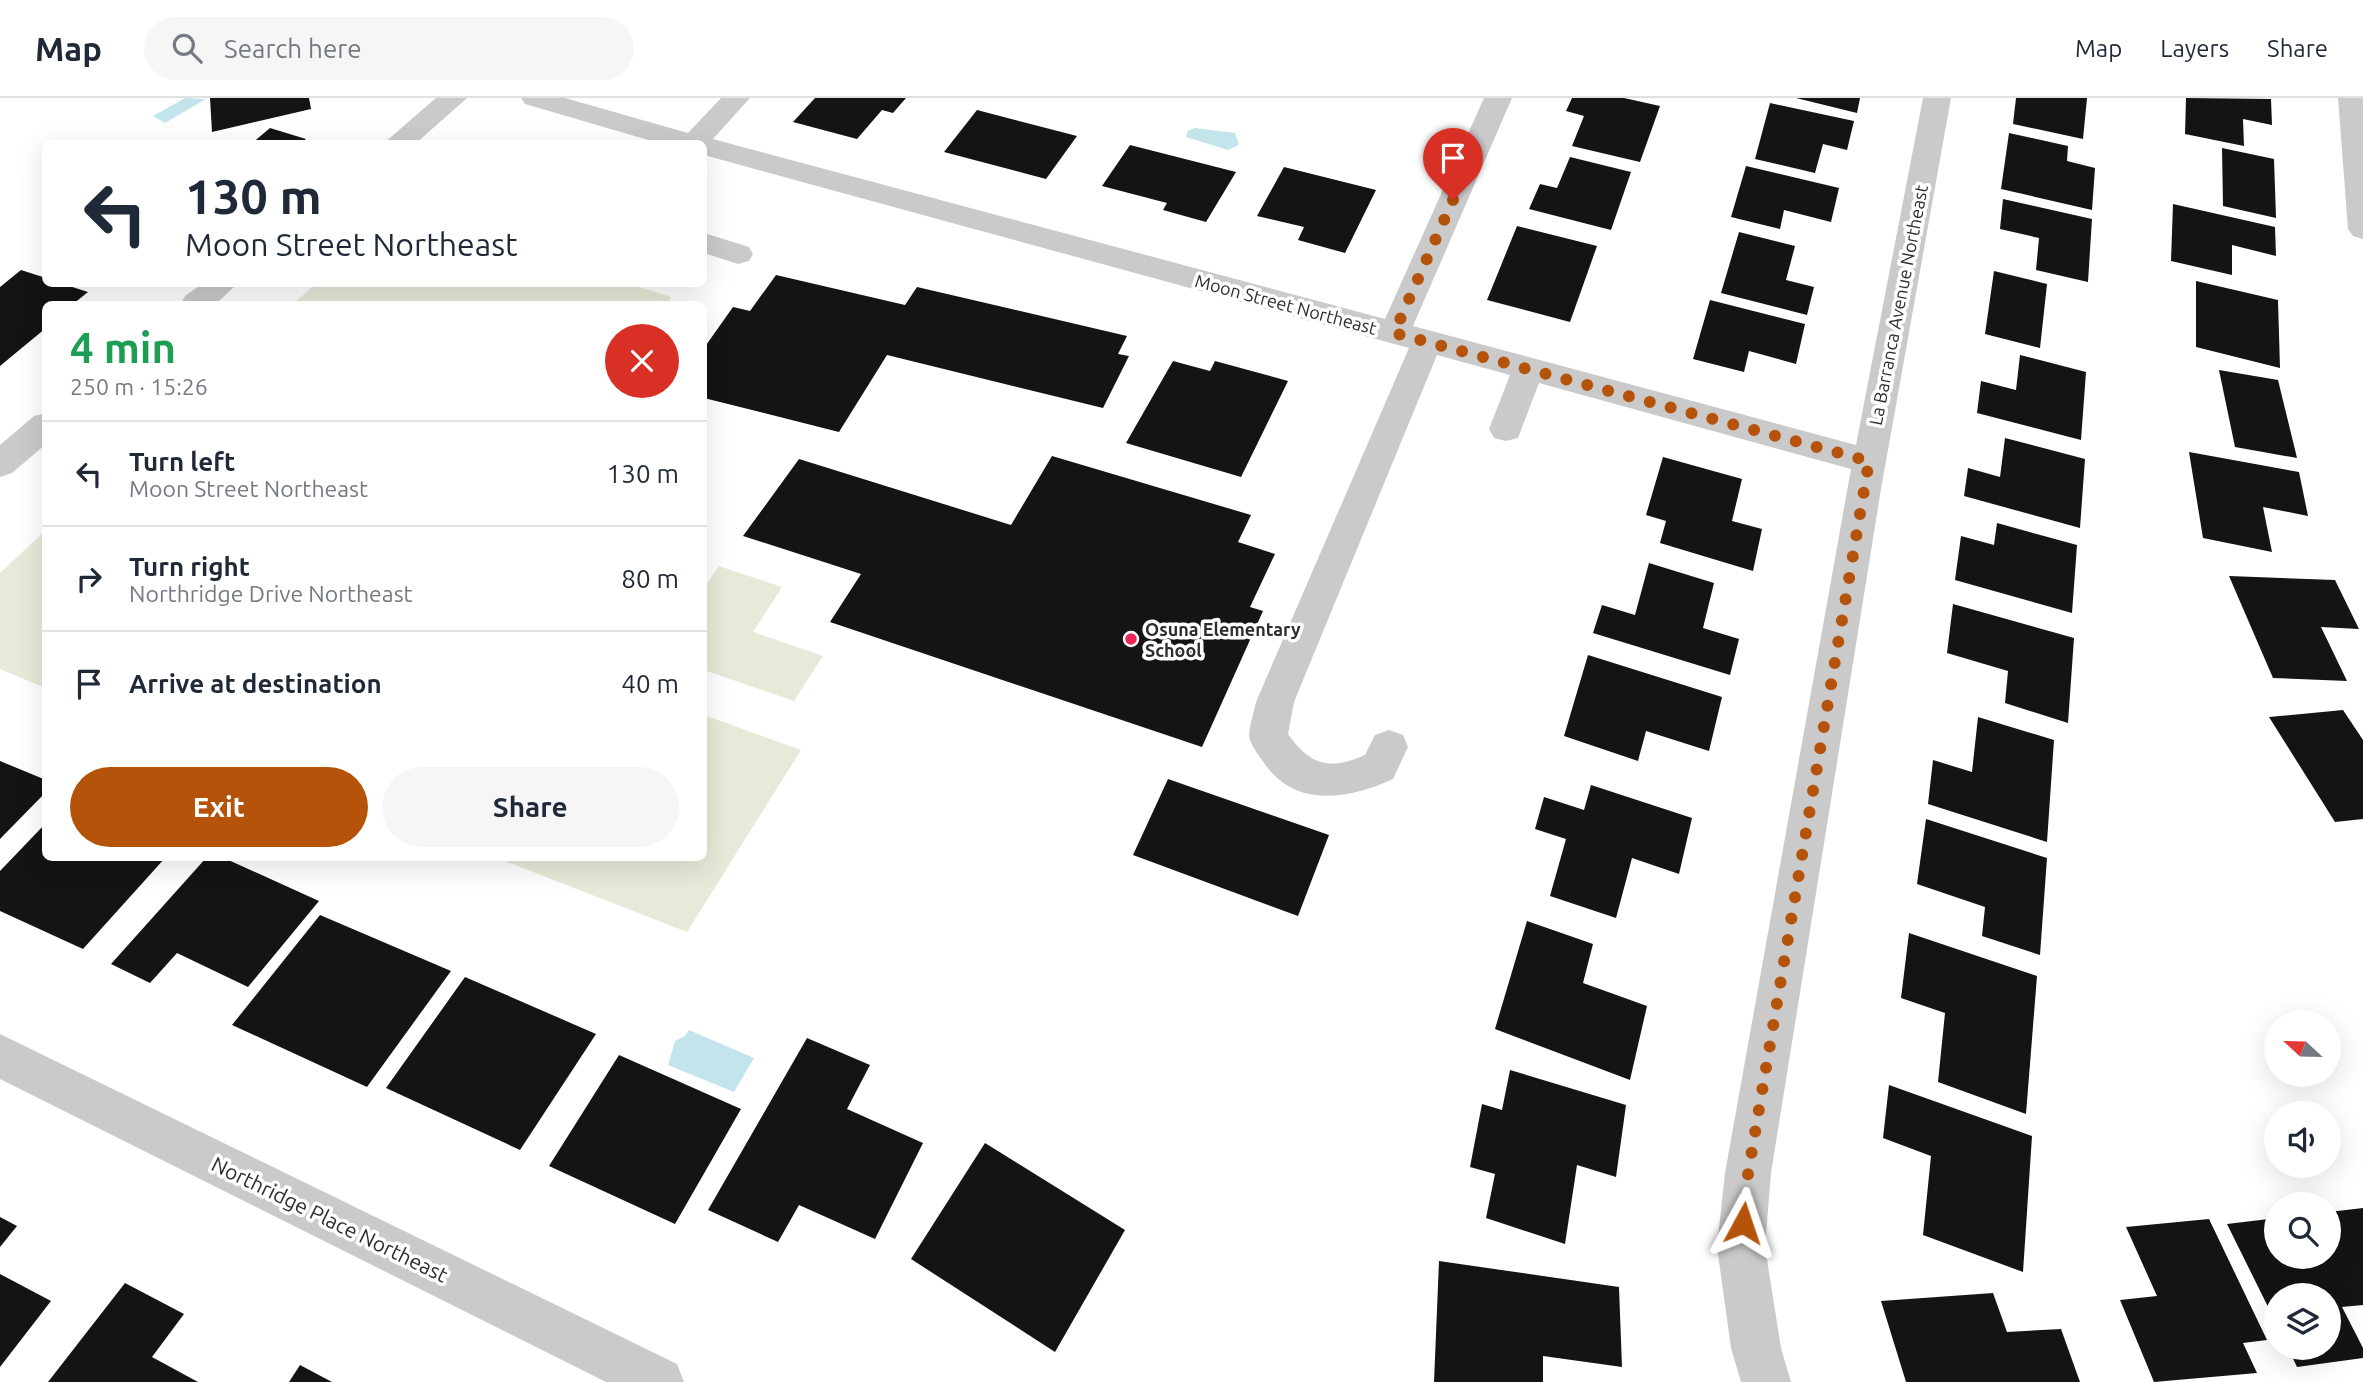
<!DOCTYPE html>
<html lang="en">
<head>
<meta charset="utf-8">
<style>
	body { margin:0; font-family:Ubuntu,sans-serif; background:#f6f6f7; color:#1f2937; height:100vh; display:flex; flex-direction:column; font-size:26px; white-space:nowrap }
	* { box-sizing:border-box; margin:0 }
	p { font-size:23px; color:#747a83 }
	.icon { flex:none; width:38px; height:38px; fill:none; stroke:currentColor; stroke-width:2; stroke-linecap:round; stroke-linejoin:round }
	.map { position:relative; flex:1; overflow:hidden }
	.panel { position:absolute; left:42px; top:203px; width:665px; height:560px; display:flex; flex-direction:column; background:#fff; border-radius:10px; box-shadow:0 7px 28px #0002 }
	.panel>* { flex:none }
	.guide { position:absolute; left:42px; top:42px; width:665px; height:147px; border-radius:10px; box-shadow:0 7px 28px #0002; background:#fff; color:#1f2937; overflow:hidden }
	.needle { width:46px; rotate:292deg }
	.buttons { position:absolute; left:2264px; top:912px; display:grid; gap:14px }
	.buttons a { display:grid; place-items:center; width:77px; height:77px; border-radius:50%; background:#fff; box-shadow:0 7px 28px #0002; font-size:35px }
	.pin { position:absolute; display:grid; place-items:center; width:60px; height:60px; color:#fff; margin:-72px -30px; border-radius:50% 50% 50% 0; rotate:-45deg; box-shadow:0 0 7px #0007 }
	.pin .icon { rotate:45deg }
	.me { position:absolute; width:77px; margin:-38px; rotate:5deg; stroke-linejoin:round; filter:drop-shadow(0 0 5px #0008) }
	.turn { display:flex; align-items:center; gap:24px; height:147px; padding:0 28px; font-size:32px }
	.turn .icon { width:91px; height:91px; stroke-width:2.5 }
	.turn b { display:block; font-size:49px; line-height:60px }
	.round { display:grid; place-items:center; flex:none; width:74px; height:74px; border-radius:37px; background:#f6f6f7 }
	.head { display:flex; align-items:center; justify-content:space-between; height:119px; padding:0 28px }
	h1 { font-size:42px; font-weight:700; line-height:52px; color:#1e9e55 }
	.button { display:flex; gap:14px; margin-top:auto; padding:14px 28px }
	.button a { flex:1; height:80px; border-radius:42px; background:#b45309; color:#fff; font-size:28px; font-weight:700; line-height:80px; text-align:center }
	.button a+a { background:#f6f6f7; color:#1f2937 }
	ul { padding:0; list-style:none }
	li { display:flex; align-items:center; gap:21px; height:105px; padding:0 28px; border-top:2px solid #e0e1e3 }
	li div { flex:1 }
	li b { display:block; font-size:26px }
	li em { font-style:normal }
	header { display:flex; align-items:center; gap:42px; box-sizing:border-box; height:98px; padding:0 35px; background:#fff; border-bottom:2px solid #e0e1e3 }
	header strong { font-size:33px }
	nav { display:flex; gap:38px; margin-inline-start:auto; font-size:24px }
	.search { width:490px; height:63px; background:#f6f6f7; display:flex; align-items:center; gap:18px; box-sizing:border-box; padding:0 24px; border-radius:38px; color:#747a83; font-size:26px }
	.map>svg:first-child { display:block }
	.green { fill:#e6ebd9 }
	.water { fill:#c4e4ec }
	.building { fill:#141414 }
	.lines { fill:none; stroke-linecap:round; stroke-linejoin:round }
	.minor { fill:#cacaca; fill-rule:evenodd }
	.route { stroke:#b45309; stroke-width:12; stroke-dasharray:0 21.6 }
	.poi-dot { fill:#ec275a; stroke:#fff; stroke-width:2.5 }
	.labels { text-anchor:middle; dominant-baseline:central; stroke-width:7; stroke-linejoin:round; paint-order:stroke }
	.street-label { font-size:18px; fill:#2d2d2d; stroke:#fff }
	.poi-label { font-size:18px; font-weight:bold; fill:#2d2d2d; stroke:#fff; text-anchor:start }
	.near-street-label { font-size:21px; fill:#2d2d2d; stroke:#fff }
</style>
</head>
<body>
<header>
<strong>Map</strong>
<div class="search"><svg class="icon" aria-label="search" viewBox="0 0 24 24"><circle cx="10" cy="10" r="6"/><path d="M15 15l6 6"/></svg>Search here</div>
<nav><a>Map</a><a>Layers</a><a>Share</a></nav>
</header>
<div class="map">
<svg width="2363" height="1284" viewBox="0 0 2363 1284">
	<rect width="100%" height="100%" fill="#fff"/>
	<!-- green -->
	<g class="green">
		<path d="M316,186H630L671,199L669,206H293Z"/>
		<path d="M45,433V590L0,571V475Z"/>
		<path d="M719,468L782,489L753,534L823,558L794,603L704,572V489Z"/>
		<path d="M704,617L801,652L687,834L497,760H704Z"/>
	</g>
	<!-- water -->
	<g class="water">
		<path d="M185,0L206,1L165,25L153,18Z"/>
		<path d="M1195,30L1235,35L1239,47L1228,52L1186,39L1188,33Z"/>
		<path d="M689,932L754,960L734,994L668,967L675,943L685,938Z"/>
	</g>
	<!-- building -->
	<g class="building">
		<path d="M210,0H309L311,11L212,34Z"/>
		<path d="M815,0H906L893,15L882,12L857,41L793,24Z"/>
		<path d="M1572,0H1624L1660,8L1640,64L1572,48L1584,18L1566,13Z"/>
		<path d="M1796,0H1860L1857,15Z"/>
		<path d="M2016,0H2087L2083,41L2013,26Z"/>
		<path d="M2186,0L2271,1L2272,27L2243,21L2244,48L2185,36Z"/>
		<path d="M1770,5L1854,23L1847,52L1823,46L1815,75L1755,61Z"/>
		<path d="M977,12L1077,38L1046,81L944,54Z"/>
		<path d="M270,30L306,41L300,46H251Z"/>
		<path d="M2009,35L2068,48L2067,63L2095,70L2092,112L2001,91Z"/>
		<path d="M1130,47L1236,74L1206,124L1163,112L1167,105L1102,88Z"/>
		<path d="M2222,50L2274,61L2276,120L2223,108Z"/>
		<path d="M1570,59L1631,74L1611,132L1529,111L1540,86L1557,90Z"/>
		<path d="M1746,68L1839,90L1831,124L1784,112L1780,131L1731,119Z"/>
		<path d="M1284,69L1376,92L1345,155L1298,142L1304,129L1257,118Z"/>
		<path d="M2003,101L2092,121L2088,184L2036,172L2039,140L2000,131Z"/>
		<path d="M2173,106L2275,129L2276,158L2232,147V177L2171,163Z"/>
		<path d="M1517,128L1597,148L1570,224L1487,202Z"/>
		<path d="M1739,134L1795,148L1786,182L1814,189L1807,217L1721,195Z"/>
		<path d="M21,172L46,180V186H63L88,194L73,206H46V230L0,268V189Z"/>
		<path d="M1994,173L2047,186L2040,250L1985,236Z"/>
		<path d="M776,177L905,207L917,189L1127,238L1118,256L1129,258L1103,310L887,257L839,334L704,300V250L733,209L750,213Z"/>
		<path d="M2196,183L2278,202L2280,270L2196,249Z"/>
		<path d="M1710,202L1805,226L1796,266L1749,253L1744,274L1693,261Z"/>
		<path d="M2020,257L2086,274L2081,342L1977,315L1981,283L2016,292Z"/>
		<path d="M1173,263L1210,273L1215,263L1288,283L1241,379L1126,345Z"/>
		<path d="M2219,272L2278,282L2297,360L2235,349Z"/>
		<path d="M2005,340L2085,361L2080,430L1964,398L1968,370L2000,379Z"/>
		<path d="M2189,354L2299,374L2308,418L2263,409L2272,454L2203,440Z"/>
		<path d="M1052,358L1251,417L1238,444L1275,456L1250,509L1263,513L1202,649L830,524L861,476L743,438L799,361L1011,427Z"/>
		<path d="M1663,359L1742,381L1732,423L1762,431L1753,473L1660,445L1666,423L1646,417Z"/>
		<path d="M1997,425L2077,447L2072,515L1955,482L1961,438L1994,447Z"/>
		<path d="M1649,465L1714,485L1703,530L1739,541L1730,577L1593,535L1602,507L1635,517Z"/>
		<path d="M2229,478L2335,482L2359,531L2321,529L2347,583L2273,580Z"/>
		<path d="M1953,506L2074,540L2068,625L2005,605L2008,573L1947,555Z"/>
		<path d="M1588,557L1722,599L1709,653L1646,633L1638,663L1564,638Z"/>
		<path d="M2343,612L2363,642V721L2335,724L2269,619Z"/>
		<path d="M1978,619L2054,642L2047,744L1928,706L1933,662L1972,674Z"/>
		<path d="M0,663L46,682V694L0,741Z"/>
		<path d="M1168,681L1329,737L1298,818L1133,757Z"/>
		<path d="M1591,687L1692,720L1679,776L1632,760L1616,820L1550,798L1566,741L1535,731L1544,699L1584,712Z"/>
		<path d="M1926,721L2047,760L2040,857L1982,838L1985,809L1917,786Z"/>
		<path d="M46,725V760H165L83,851L0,813V773Z"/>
		<path d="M206,760H224L319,803L248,889L177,855L150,885L111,866Z"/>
		<path d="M320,817L451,873L367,989L232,927Z"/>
		<path d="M1527,823L1593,846L1583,885L1647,908L1630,982L1495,931Z"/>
		<path d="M1909,835L2037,878L2026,1016L1938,984L1945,915L1901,900Z"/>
		<path d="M465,879L596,936L520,1052L386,990Z"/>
		<path d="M807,940L870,967L847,1011L923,1045L875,1141L799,1107L778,1144L708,1112Z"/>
		<path d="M619,957L741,1011L675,1126L549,1068Z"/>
		<path d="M1510,972L1626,1007L1616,1079L1577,1067L1565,1146L1486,1120L1495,1076L1470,1069L1482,1006L1502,1012Z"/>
		<path d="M1889,987L2032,1038L2023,1174L1923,1137L1931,1058L1883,1040Z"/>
		<path d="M985,1045L1125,1132L1055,1254L911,1161Z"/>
		<path d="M2363,1110V1207L2342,1209L2363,1250V1260L2297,1269L2288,1250H2329V1197H2277V1227L2227,1126L2277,1120V1158H2329V1114Z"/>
		<path d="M0,1119L17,1128L0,1149Z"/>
		<path d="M2209,1121L2267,1242L2243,1245L2257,1275L2154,1284L2120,1202L2157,1198L2126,1129Z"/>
		<path d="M1439,1163L1619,1189L1622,1269L1543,1258V1284H1434Z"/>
		<path d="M0,1176L51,1203L0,1269Z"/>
		<path d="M125,1185L184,1216L152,1259L198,1284H48Z"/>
		<path d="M1993,1195L2007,1234L2061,1231L2080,1284H1906L1881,1203Z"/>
		<path d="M300,1267L332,1284H289Z"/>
	</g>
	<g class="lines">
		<!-- minor -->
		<g class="minor">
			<path d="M436,0H467L415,46H383Z"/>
			<path d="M521,0H565L688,35L721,0H750L713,41L1385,221L1484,0H1512L1413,228L1856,347L1923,0H1951L1881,391L1771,1075L1765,1149L1781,1250L1791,1284H1741L1731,1250L1717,1149L1725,1075L1851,371L1539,285L1518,340L1506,343L1494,340L1489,331L1510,277L1437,257L1294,604L1288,636C1310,667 1329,673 1365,657L1375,637L1389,632L1403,637L1408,649L1393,681C1349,701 1296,711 1264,665C1259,657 1249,646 1249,636C1250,626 1254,614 1256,604L1409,250L704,57V46H662L525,6Z"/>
			<path d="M2338,0H2363V141L2353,138L2348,131Z"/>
			<path d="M704,135L749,149L753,156L749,163L738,166L704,155Z"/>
			<path d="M202,186H237L216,206H181L185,198Z"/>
			<path d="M46,315V346L12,375L0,379V347L34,318Z"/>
			<path d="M0,936L677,1266L684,1284H606L0,981Z"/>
		</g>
	</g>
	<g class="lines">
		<!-- route -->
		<path class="route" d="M1453,102L1394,235L1869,363L1748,1076L1743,1125"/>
	</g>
	<!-- markers -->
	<circle class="poi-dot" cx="1131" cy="541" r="7"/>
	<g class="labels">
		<!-- street labels -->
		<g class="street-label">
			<text transform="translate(1286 206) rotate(15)">Moon Street Northeast</text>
			<text transform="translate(1898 207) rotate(-79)">La Barranca Avenue Northeast</text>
		</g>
		<!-- poi labels -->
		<g class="poi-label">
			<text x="1145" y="531">Osuna Elementary<tspan x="1145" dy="21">School</tspan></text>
		</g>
		<!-- near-street labels -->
		<g class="near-street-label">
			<text transform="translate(330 1121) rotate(26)">Northridge Place Northeast</text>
		</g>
	</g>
</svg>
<div class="buttons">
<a><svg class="needle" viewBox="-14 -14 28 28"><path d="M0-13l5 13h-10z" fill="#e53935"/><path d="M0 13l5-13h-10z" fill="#747a83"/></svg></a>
<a><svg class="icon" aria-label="sound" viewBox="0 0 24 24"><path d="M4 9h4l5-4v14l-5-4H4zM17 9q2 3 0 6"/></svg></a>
<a><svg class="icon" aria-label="search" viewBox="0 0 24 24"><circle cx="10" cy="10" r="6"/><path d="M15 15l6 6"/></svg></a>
<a><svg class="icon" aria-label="layers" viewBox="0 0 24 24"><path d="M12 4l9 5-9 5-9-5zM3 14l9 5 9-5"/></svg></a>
</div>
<div class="pin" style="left:1453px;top:102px;background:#d93025"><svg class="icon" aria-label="arrive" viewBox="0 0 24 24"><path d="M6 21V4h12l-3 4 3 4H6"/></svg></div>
<svg class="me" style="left:1743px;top:1125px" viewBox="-20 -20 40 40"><path d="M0-17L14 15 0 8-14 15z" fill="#b45309" stroke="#fff" stroke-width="4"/></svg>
<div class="guide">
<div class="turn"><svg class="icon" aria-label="left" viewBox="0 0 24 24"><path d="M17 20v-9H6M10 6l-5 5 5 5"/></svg><div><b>130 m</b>Moon Street Northeast</div></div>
</div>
<section class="panel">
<div class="head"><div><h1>4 min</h1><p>250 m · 15:26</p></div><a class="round" style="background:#d93025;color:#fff"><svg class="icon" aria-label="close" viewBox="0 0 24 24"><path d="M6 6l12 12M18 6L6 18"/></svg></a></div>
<ul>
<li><svg class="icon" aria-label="left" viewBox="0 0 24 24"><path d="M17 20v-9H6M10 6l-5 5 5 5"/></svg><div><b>Turn left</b><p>Moon Street Northeast</p></div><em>130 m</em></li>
<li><svg class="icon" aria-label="right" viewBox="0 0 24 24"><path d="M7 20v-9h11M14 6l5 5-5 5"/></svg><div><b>Turn right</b><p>Northridge Drive Northeast</p></div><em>80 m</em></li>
<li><svg class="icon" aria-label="arrive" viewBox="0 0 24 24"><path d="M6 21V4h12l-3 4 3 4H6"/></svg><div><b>Arrive at destination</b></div><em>40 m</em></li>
</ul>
<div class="button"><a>Exit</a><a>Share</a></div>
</section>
</div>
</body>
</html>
